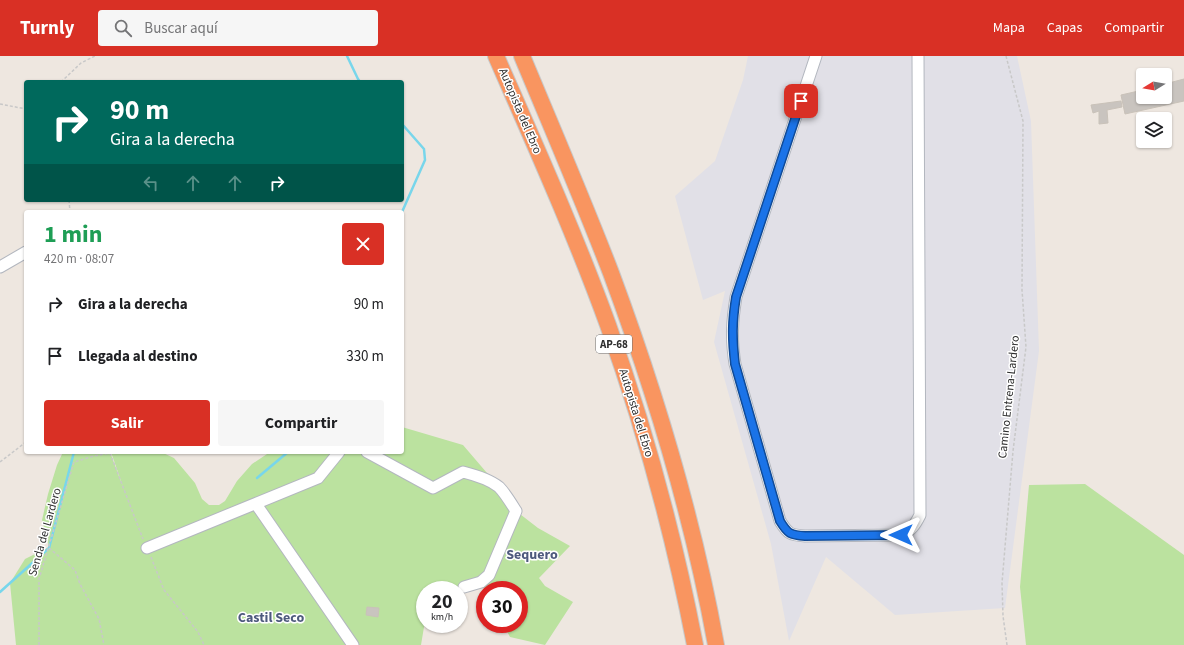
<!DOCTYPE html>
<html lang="es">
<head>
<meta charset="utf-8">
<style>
	body { margin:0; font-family:"Source Sans 3",sans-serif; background:#f6f6f6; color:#202124; height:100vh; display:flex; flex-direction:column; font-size:15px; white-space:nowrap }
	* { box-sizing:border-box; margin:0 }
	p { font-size:13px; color:#757577 }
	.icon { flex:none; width:22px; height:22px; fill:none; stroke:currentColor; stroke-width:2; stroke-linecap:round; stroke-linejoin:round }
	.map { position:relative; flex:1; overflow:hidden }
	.sheet { position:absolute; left:24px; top:154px; width:380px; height:244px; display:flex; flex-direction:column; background:#fff; border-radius:4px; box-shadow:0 1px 3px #0004 }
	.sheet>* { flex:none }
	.hud { position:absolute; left:24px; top:24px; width:380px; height:122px; border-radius:4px; box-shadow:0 1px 3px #0004; background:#00695c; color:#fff; overflow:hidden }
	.needle { width:26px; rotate:259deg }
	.fabs { position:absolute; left:1136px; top:12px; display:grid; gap:8px }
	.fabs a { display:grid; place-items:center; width:36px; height:36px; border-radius:4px; background:#fff; box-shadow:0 1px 3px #0004; font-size:20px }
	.speed { position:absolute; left:416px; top:525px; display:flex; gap:8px; font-size:20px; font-weight:700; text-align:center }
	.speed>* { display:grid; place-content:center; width:52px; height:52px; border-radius:50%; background:#fff; box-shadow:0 1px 3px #0004; line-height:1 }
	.speed small { font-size:10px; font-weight:400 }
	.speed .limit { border:6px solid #d22; background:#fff; color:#111 }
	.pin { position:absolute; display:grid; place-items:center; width:34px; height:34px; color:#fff; margin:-17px; border-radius:8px; box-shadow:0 2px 6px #0006 }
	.me { position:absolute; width:44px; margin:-22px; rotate:270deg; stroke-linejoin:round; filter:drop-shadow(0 0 3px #0008) }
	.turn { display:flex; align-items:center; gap:14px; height:84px; padding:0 20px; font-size:18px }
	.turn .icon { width:52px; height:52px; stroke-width:2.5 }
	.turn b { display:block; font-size:28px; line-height:34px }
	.lanes { display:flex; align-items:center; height:38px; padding:0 20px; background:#0003; justify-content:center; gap:20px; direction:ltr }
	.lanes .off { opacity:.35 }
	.round { display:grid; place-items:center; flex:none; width:42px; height:42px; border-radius:4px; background:#f6f6f6 }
	.summary { display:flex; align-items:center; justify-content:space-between; height:68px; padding:0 20px }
	h1 { font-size:24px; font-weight:700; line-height:30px; color:#1e9e55 }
	.cta { display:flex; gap:8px; margin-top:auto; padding:8px 20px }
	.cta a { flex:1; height:46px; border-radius:4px; background:#d93025; color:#fff; font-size:16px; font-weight:700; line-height:46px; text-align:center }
	.cta a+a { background:#f6f6f6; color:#202124 }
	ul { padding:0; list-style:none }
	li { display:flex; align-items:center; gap:12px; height:52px; padding:0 20px }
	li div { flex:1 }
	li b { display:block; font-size:15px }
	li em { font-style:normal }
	header { display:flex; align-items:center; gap:24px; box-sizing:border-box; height:56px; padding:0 20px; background:#d93025; color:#fff }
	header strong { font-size:19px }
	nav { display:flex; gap:22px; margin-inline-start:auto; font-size:14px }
	.search { width:280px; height:36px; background:#f6f6f6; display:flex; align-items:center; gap:10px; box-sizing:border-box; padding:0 14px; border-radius:4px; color:#757577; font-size:15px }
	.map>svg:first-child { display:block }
	.industrial { fill:#e1e0e7 }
	.green { fill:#bbe29f }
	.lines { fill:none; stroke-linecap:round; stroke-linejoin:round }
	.stream { stroke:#78d6eb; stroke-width:2.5 }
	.building { fill:#c9c4bf; stroke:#c9c2b9 }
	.minor-casing { stroke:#b3b7bf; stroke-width:13 }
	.highway-casing { stroke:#c8c8c8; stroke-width:18 }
	.path { stroke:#c8c8c8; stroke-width:1.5; stroke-dasharray:3 2; stroke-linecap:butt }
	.minor { stroke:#fff; stroke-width:11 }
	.highway { stroke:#f99560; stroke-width:16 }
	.route-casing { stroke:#114b97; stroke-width:10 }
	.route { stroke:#1a73e8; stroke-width:7 }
	.labels { text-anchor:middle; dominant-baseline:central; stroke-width:3; stroke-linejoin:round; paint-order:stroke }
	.shield { fill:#fff; stroke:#6c6c6c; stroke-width:1 }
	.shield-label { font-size:11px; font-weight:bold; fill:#2d2d2d }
	.street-label { font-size:12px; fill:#2d2d2d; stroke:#fff }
	.quarter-label { font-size:14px; font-weight:bold; fill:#4e5a7d; stroke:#fff }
</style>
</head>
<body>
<header>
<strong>Turnly</strong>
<div class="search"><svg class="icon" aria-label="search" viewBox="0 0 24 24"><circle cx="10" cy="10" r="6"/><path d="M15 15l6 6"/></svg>Buscar aquí</div>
<nav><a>Mapa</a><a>Capas</a><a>Compartir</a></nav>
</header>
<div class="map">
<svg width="1184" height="589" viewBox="0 0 1184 589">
	<rect width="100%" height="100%" fill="#eee7e0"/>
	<!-- industrial -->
	<path class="industrial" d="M748,0H1017L1031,65L1039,295L1005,552L895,559L826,501L789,585L771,488L714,286L725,235L703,244L675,140L715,105L743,24Z"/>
	<!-- green -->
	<g class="green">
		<path d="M402,371L463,389L499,431L516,455L538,472L570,490L539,522L545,530L573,546L545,589L510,581L503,568H519V534H485L481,526L459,534H425V565L421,589H16L10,527L25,503L49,491L42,464L48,438L57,409L63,396H110L123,431L111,396H161L174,402L195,427L202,443L209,449H219L225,445L237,425L252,408L270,396H402Z"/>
		<path d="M1085,428L1184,499V589H1026L1020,531L1029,429Z"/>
	</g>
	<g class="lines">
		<!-- stream -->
		<g class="stream">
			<path d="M347,0L358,23L360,26"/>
			<path d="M402,156L425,104L424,93L402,68"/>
			<path d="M257,422L288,396"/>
			<path d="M0,536L49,492L74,396"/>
		</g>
	</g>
	<!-- building -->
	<g class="building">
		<path d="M1184,23V45L1125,58L1121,39L1143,34V41H1165V28Z"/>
		<path d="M1121,45L1122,51L1107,54L1108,67L1099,68V55L1093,57L1091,49Z"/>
		<path d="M367,551L379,552L378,561L366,559Z"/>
	</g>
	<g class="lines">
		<!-- minor casing -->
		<g class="minor-casing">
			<g id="minor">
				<path d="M816,0L736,241C732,266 731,282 735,308L780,465C788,478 790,479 805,480L901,479C911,475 915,469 920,459L918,0"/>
				<path d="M0,211L26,196"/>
				<path d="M367,396L433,432L463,416C475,419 489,423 499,431C505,437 511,447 516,455L489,519L481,526L464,531"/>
				<path d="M256,448L353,589"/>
				<path d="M147,492L318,422L339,396"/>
			</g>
		</g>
		<!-- highway casing -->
		<g class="highway-casing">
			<g id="highway">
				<path d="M496,0C535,89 575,178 608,269C645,373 674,480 695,589"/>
				<path d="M522,0C552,72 583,144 611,217C656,338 693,462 716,589"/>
			</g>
		</g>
		<!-- path -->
		<g class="path">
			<path d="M1006,0L1023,65L1022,234L1026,291L1013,395L1002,527L1003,560L1007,589"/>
			<path d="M61,26L81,7L95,0"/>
			<path d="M0,48L26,53"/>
			<path d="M69,144L70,156"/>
			<path d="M110,397L143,483"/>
			<path d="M0,406L26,386"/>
			<path d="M49,492L75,514L80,528L99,563L104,589"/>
			<path d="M151,501L164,534L198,576L204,589"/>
			<path d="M39,589V523L74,406L94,400L110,397"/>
		</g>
		<!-- minor -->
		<use href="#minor" class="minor"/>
		<!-- highway -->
		<use href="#highway" class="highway"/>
	</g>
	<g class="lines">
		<!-- route casing -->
		<g class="route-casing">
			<path id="route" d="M801,45L736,241C732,266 732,282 735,308L780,465C788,478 790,479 805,480L901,479"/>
		</g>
		<!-- route -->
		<use href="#route" class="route"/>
	</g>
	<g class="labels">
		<!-- shield labels -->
		<rect class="shield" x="596" y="279" width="36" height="18" rx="3"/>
		<g class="shield-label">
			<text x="614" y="288">AP-68</text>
		</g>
		<!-- street labels -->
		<g class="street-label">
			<text transform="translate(520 55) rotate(67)">Autopista del Ebro</text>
			<text transform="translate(1009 341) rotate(-84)">Camino Entrena-Lardero</text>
			<text transform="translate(636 357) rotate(73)">Autopista del Ebro</text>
			<text transform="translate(45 476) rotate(-74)">Senda del Lardero</text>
		</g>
		<!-- quarter labels -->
		<g class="quarter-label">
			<text x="532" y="499">Sequero</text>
			<text x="271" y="562">Castil Seco</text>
		</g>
	</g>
</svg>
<div class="fabs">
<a><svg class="needle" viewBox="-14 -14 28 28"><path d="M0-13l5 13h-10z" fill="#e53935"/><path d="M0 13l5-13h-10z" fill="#757577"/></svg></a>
<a><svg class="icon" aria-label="layers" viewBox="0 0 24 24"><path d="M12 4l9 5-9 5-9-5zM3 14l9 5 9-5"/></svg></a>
</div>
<div class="speed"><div>20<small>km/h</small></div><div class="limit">30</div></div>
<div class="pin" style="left:801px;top:45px;background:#d93025"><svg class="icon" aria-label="arrive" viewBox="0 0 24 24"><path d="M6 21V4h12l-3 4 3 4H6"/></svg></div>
<svg class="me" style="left:901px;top:479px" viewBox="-20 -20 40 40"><path d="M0-17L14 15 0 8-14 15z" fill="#1a73e8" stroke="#fff" stroke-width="4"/></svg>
<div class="hud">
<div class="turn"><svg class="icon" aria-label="right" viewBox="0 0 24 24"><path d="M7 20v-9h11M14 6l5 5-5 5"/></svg><div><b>90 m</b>Gira a la derecha</div></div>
<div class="lanes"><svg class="icon off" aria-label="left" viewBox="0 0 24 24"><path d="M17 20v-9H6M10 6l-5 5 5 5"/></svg><svg class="icon off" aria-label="ahead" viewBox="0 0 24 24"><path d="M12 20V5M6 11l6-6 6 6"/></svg><svg class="icon off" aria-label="ahead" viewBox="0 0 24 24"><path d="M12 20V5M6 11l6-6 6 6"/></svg><svg class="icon" aria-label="right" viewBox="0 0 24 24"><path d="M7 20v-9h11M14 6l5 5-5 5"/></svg></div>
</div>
<section class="sheet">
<div class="summary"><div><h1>1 min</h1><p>420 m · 08:07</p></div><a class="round" style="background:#d93025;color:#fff"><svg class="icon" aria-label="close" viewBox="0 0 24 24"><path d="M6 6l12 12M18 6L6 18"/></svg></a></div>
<ul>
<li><svg class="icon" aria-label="right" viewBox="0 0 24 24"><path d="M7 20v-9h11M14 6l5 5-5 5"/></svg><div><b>Gira a la derecha</b></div><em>90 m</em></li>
<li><svg class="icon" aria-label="arrive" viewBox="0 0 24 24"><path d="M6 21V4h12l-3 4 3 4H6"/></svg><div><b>Llegada al destino</b></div><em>330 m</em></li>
</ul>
<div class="cta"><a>Salir</a><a>Compartir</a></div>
</section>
</div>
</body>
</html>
